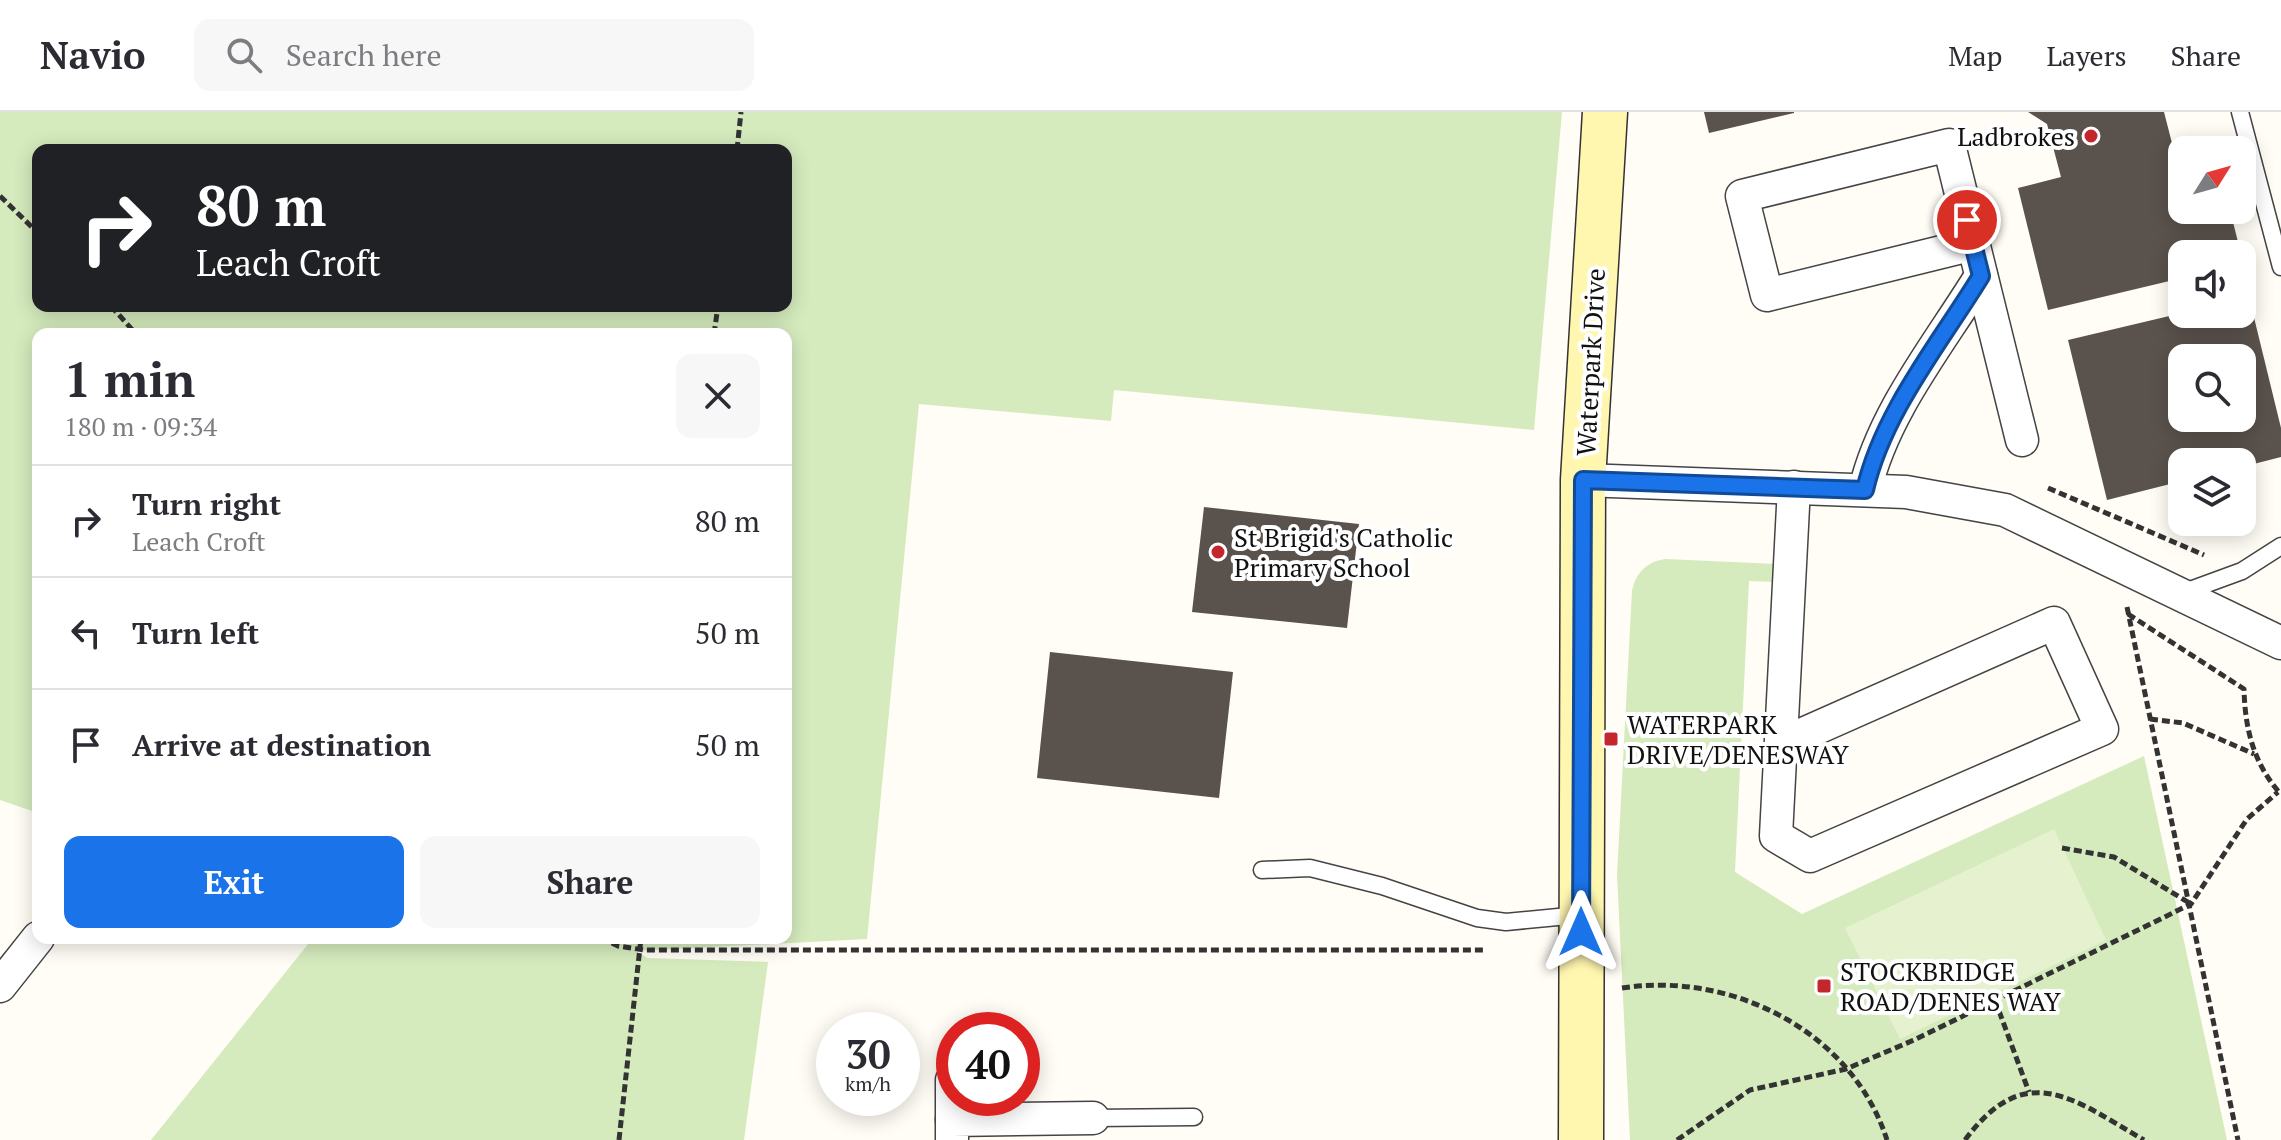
<!DOCTYPE html>
<html lang="en">
<head>
<meta charset="utf-8">
<style>
	body { margin:0; font-family:"PT Serif",serif; background:#f7f7f7; color:#2b2b33; height:100vh; display:flex; flex-direction:column; font-size:30px; white-space:nowrap }
	* { box-sizing:border-box; margin:0 }
	p { font-size:26px; color:#7c7c81 }
	.icon { flex:none; width:44px; height:44px; fill:none; stroke:currentColor; stroke-width:2; stroke-linecap:round; stroke-linejoin:round }
	.map { position:relative; flex:1; overflow:hidden }
	.side { position:absolute; left:32px; top:216px; width:760px; height:616px; display:flex; flex-direction:column; background:#fff; border-radius:16px; box-shadow:0 4px 20px #0003 }
	.side>* { flex:none }
	.guide { position:absolute; left:32px; top:32px; width:760px; height:168px; border-radius:16px; box-shadow:0 4px 20px #0003; background:#202124; color:#fff; overflow:hidden }
	.needle { width:52px; rotate:53deg }
	.buttons { position:absolute; left:2168px; top:24px; display:grid; gap:16px }
	.buttons a { display:grid; place-items:center; width:88px; height:88px; border-radius:16px; background:#fff; box-shadow:0 4px 20px #0003; font-size:40px }
	.speed { position:absolute; left:816px; top:900px; display:flex; gap:16px; font-size:40px; font-weight:700; text-align:center }
	.speed>* { display:grid; place-content:center; width:104px; height:104px; border-radius:50%; background:#fff; box-shadow:0 4px 20px #0003; line-height:1 }
	.speed small { font-size:20px; font-weight:400 }
	.speed .limit { border:12px solid #d22; background:#fff; color:#111 }
	.pin { position:absolute; display:grid; place-items:center; width:68px; height:68px; color:#fff; margin:-34px; border:4px solid #fff; border-radius:50%; box-shadow:0 2px 8px #0007 }
	.me { position:absolute; width:88px; margin:-44px; rotate:0deg; stroke-linejoin:round; filter:drop-shadow(0 0 6px #0008) }
	.turn { display:flex; align-items:center; gap:28px; height:168px; padding:0 32px; font-size:36px }
	.turn .icon { width:104px; height:104px; stroke-width:2.5 }
	.turn b { display:block; font-size:56px; line-height:68px }
	.round { display:grid; place-items:center; flex:none; width:84px; height:84px; border-radius:16px; background:#f7f7f7 }
	.headline { display:flex; align-items:center; justify-content:space-between; height:136px; padding:0 32px }
	h1 { font-size:48px; font-weight:700; line-height:60px }
	.primary-button { display:flex; gap:16px; margin-top:auto; padding:16px 32px }
	.primary-button a { flex:1; height:92px; border-radius:16px; background:#1a73e8; color:#fff; font-size:32px; font-weight:700; line-height:92px; text-align:center }
	.primary-button a+a { background:#f7f7f7; color:#2b2b33 }
	ul { padding:0; list-style:none }
	li { display:flex; align-items:center; gap:24px; height:112px; padding:0 32px; border-top:2px solid #e1e1e2 }
	li div { flex:1 }
	li b { display:block; font-size:30px }
	li em { font-style:normal }
	header { display:flex; align-items:center; gap:48px; box-sizing:border-box; height:112px; padding:0 40px; background:#fff; border-bottom:2px solid #e1e1e2 }
	header strong { font-size:38px }
	nav { display:flex; gap:44px; margin-inline-start:auto; font-size:28px }
	.search { width:560px; height:72px; background:#f7f7f7; display:flex; align-items:center; gap:20px; box-sizing:border-box; padding:0 28px; border-radius:16px; color:#7c7c81; font-size:30px }
	.map>svg:first-child { display:block }
	.green { fill:#d5ebbd; fill-rule:evenodd }
	.pitch { fill:#e6f2cf }
	.building { fill:#5a524d; fill-rule:evenodd }
	.lines { fill:none; stroke-linecap:round; stroke-linejoin:round }
	.lane-casing { stroke:#444; stroke-width:19 }
	.street-casing { stroke:#444; stroke-width:35 }
	.secondary-casing { stroke:#333; stroke-width:47 }
	.path { stroke:#333; stroke-width:5; stroke-dasharray:8 4; stroke-linecap:butt }
	.lane { stroke:#fff; stroke-width:16 }
	.street { stroke:#fff; stroke-width:32 }
	.secondary { stroke:#fff6b0; stroke-width:44 }
	.route-casing { stroke:#114b97; stroke-width:20 }
	.route { stroke:#1a73e8; stroke-width:14 }
	.poi-dot { fill:#c4262e; stroke:#fff; stroke-width:3 }
	.labels { text-anchor:middle; dominant-baseline:central; stroke-width:8; stroke-linejoin:round; paint-order:stroke }
	.poi-label { font-size:26px; fill:#111; stroke:#fff; text-anchor:start }
	.street-label { font-size:26px; fill:#111; stroke:#fff }
</style>
</head>
<body>
<header>
<strong>Navio</strong>
<div class="search"><svg class="icon" aria-label="search" viewBox="0 0 24 24"><circle cx="10" cy="10" r="6"/><path d="M15 15l6 6"/></svg>Search here</div>
<nav><a>Map</a><a>Layers</a><a>Share</a></nav>
</header>
<div class="map">
<svg width="2281" height="1028" viewBox="0 0 2281 1028">
	<rect width="100%" height="100%" fill="#fffdf5"/>
	<!-- green -->
	<g class="green">
		<path d="M0,0H1562L1534,318L1114,278L1111,309L919,292L867,827L635,839L648,846L768,850L744,1028H151L313,826H786V222H38V701L0,688ZM38,38H786V194H38Z"/>
		<path d="M1665,447L1777,452L1776,470L1749,469L1735,760L1802,802L2144,644L2227,1028H1630L1617,763L1632,479C1636,461 1646,450 1665,447Z"/>
	</g>
	<!-- pitch -->
	<path class="pitch" d="M2054,717L2106,828L1900,927L1845,816Z"/>
	<!-- building -->
	<g class="building">
		<path d="M1704,0H1794V1L1709,21Z"/>
		<path d="M2028,0H2164L2174,39L2182,37V98H2230L2241,142H2182V166L2048,198L2018,76L2061,65L2047,12Z"/>
		<path d="M2249,185L2281,316V345L2242,355V350H2182V369L2107,388L2068,228L2182,201L2242,202V186ZM2182,246H2242V306H2182Z"/>
		<path d="M1204,395L1359,412L1347,516L1192,500Z"/>
		<path d="M1050,540L1233,560L1219,686L1037,666Z"/>
	</g>
	<g class="lines">
		<!-- lane casing -->
		<g class="lane-casing">
			<g id="lane">
				<path d="M2240,0L2281,155"/>
				<path d="M2182,481L2242,459L2281,434"/>
				<path d="M1262,758L1310,756L1382,774L1477,806L1506,810L1579,803"/>
				<path d="M1093,1006L1194,1005"/>
			</g>
		</g>
		<!-- street casing -->
		<g class="street-casing">
			<g id="street">
				<path d="M1974,132L1767,183L1742,84L1949,33L2022,328"/>
				<path d="M1583,368L1906,380L2005,398L2281,531"/>
				<path d="M1865,378C1883,300 1940,231 1981,164"/>
				<path d="M1783,631L2054,511L2102,617L1810,744L1776,724L1794,375"/>
				<path d="M0,874L38,826"/>
				<path d="M952,1008V968"/>
				<path d="M952,1028V1008L1093,1006"/>
			</g>
		</g>
		<!-- secondary casing -->
		<g class="secondary-casing">
			<path id="secondary" d="M1581,1028L1583,368L1605,0"/>
		</g>
		<!-- path -->
		<g class="path">
			<path d="M737,38L741,0"/>
			<path d="M0,84L38,121"/>
			<path d="M111,194L136,222"/>
			<path d="M714,222L718,194"/>
			<path d="M2048,376L2204,443"/>
			<path d="M2127,495L2238,1028"/>
			<path d="M2128,502L2244,577C2245,616 2253,650 2279,680"/>
			<path d="M2150,607L2183,611L2254,642"/>
			<path d="M2062,736L2114,745L2191,792"/>
			<path d="M601,826L618,834L644,838H1486"/>
			<path d="M1622,876C1731,859 1852,919 1887,1028"/>
			<path d="M1995,888L2029,980"/>
			<path d="M619,1028L641,826"/>
			<path d="M1677,1028L1750,978L1846,957L1914,928L2191,792L2247,707L2278,680"/>
			<path d="M1965,1028C2026,946 2073,987 2144,1028"/>
		</g>
		<!-- lane -->
		<use href="#lane" class="lane"/>
		<!-- street -->
		<use href="#street" class="street"/>
		<!-- secondary -->
		<use href="#secondary" class="secondary"/>
	</g>
	<g class="lines">
		<!-- route casing -->
		<g class="route-casing">
			<path id="route" d="M1581,820L1583,368L1865,378C1883,300 1940,231 1981,164L1967,108"/>
		</g>
		<!-- route -->
		<use href="#route" class="route"/>
	</g>
	<!-- markers -->
	<g class="poi-dot">
		<circle cx="2091" cy="24" r="8"/>
		<circle cx="1218" cy="440" r="8"/>
		<rect x="1603" y="619" width="16" height="16" rx="4"/>
		<rect x="1816" y="866" width="16" height="16" rx="4"/>
	</g>
	<g class="labels">
		<!-- poi labels -->
		<g class="poi-label">
			<text x="2075" y="24" text-anchor="end">Ladbrokes</text>
			<text x="1234" y="425">St Brigid's Catholic<tspan x="1234" dy="30">Primary School</tspan></text>
			<text x="1627" y="612">WATERPARK<tspan x="1627" dy="30">DRIVE/DENESWAY</tspan></text>
			<text x="1840" y="859">STOCKBRIDGE<tspan x="1840" dy="30">ROAD/DENES WAY</tspan></text>
		</g>
		<!-- street labels -->
		<g class="street-label">
			<text transform="translate(1590 250) rotate(-87)">Waterpark Drive</text>
		</g>
	</g>
</svg>
<div class="buttons">
<a><svg class="needle" viewBox="-14 -14 28 28"><path d="M0-13l5 13h-10z" fill="#e53935"/><path d="M0 13l5-13h-10z" fill="#7c7c81"/></svg></a>
<a><svg class="icon" aria-label="sound" viewBox="0 0 24 24"><path d="M4 9h4l5-4v14l-5-4H4zM17 9q2 3 0 6"/></svg></a>
<a><svg class="icon" aria-label="search" viewBox="0 0 24 24"><circle cx="10" cy="10" r="6"/><path d="M15 15l6 6"/></svg></a>
<a><svg class="icon" aria-label="layers" viewBox="0 0 24 24"><path d="M12 4l9 5-9 5-9-5zM3 14l9 5 9-5"/></svg></a>
</div>
<div class="speed"><div>30<small>km/h</small></div><div class="limit">40</div></div>
<div class="pin" style="left:1967px;top:108px;background:#d93025"><svg class="icon" aria-label="arrive" viewBox="0 0 24 24"><path d="M6 21V4h12l-3 4 3 4H6"/></svg></div>
<svg class="me" style="left:1581px;top:820px" viewBox="-20 -20 40 40"><path d="M0-17L14 15 0 8-14 15z" fill="#1a73e8" stroke="#fff" stroke-width="4"/></svg>
<div class="guide">
<div class="turn"><svg class="icon" aria-label="right" viewBox="0 0 24 24"><path d="M7 20v-9h11M14 6l5 5-5 5"/></svg><div><b>80 m</b>Leach Croft</div></div>
</div>
<section class="side">
<div class="headline"><div><h1>1 min</h1><p>180 m · 09:34</p></div><a class="round"><svg class="icon" aria-label="close" viewBox="0 0 24 24"><path d="M6 6l12 12M18 6L6 18"/></svg></a></div>
<ul>
<li><svg class="icon" aria-label="right" viewBox="0 0 24 24"><path d="M7 20v-9h11M14 6l5 5-5 5"/></svg><div><b>Turn right</b><p>Leach Croft</p></div><em>80 m</em></li>
<li><svg class="icon" aria-label="left" viewBox="0 0 24 24"><path d="M17 20v-9H6M10 6l-5 5 5 5"/></svg><div><b>Turn left</b></div><em>50 m</em></li>
<li><svg class="icon" aria-label="arrive" viewBox="0 0 24 24"><path d="M6 21V4h12l-3 4 3 4H6"/></svg><div><b>Arrive at destination</b></div><em>50 m</em></li>
</ul>
<div class="primary-button"><a>Exit</a><a>Share</a></div>
</section>
</div>
</body>
</html>
